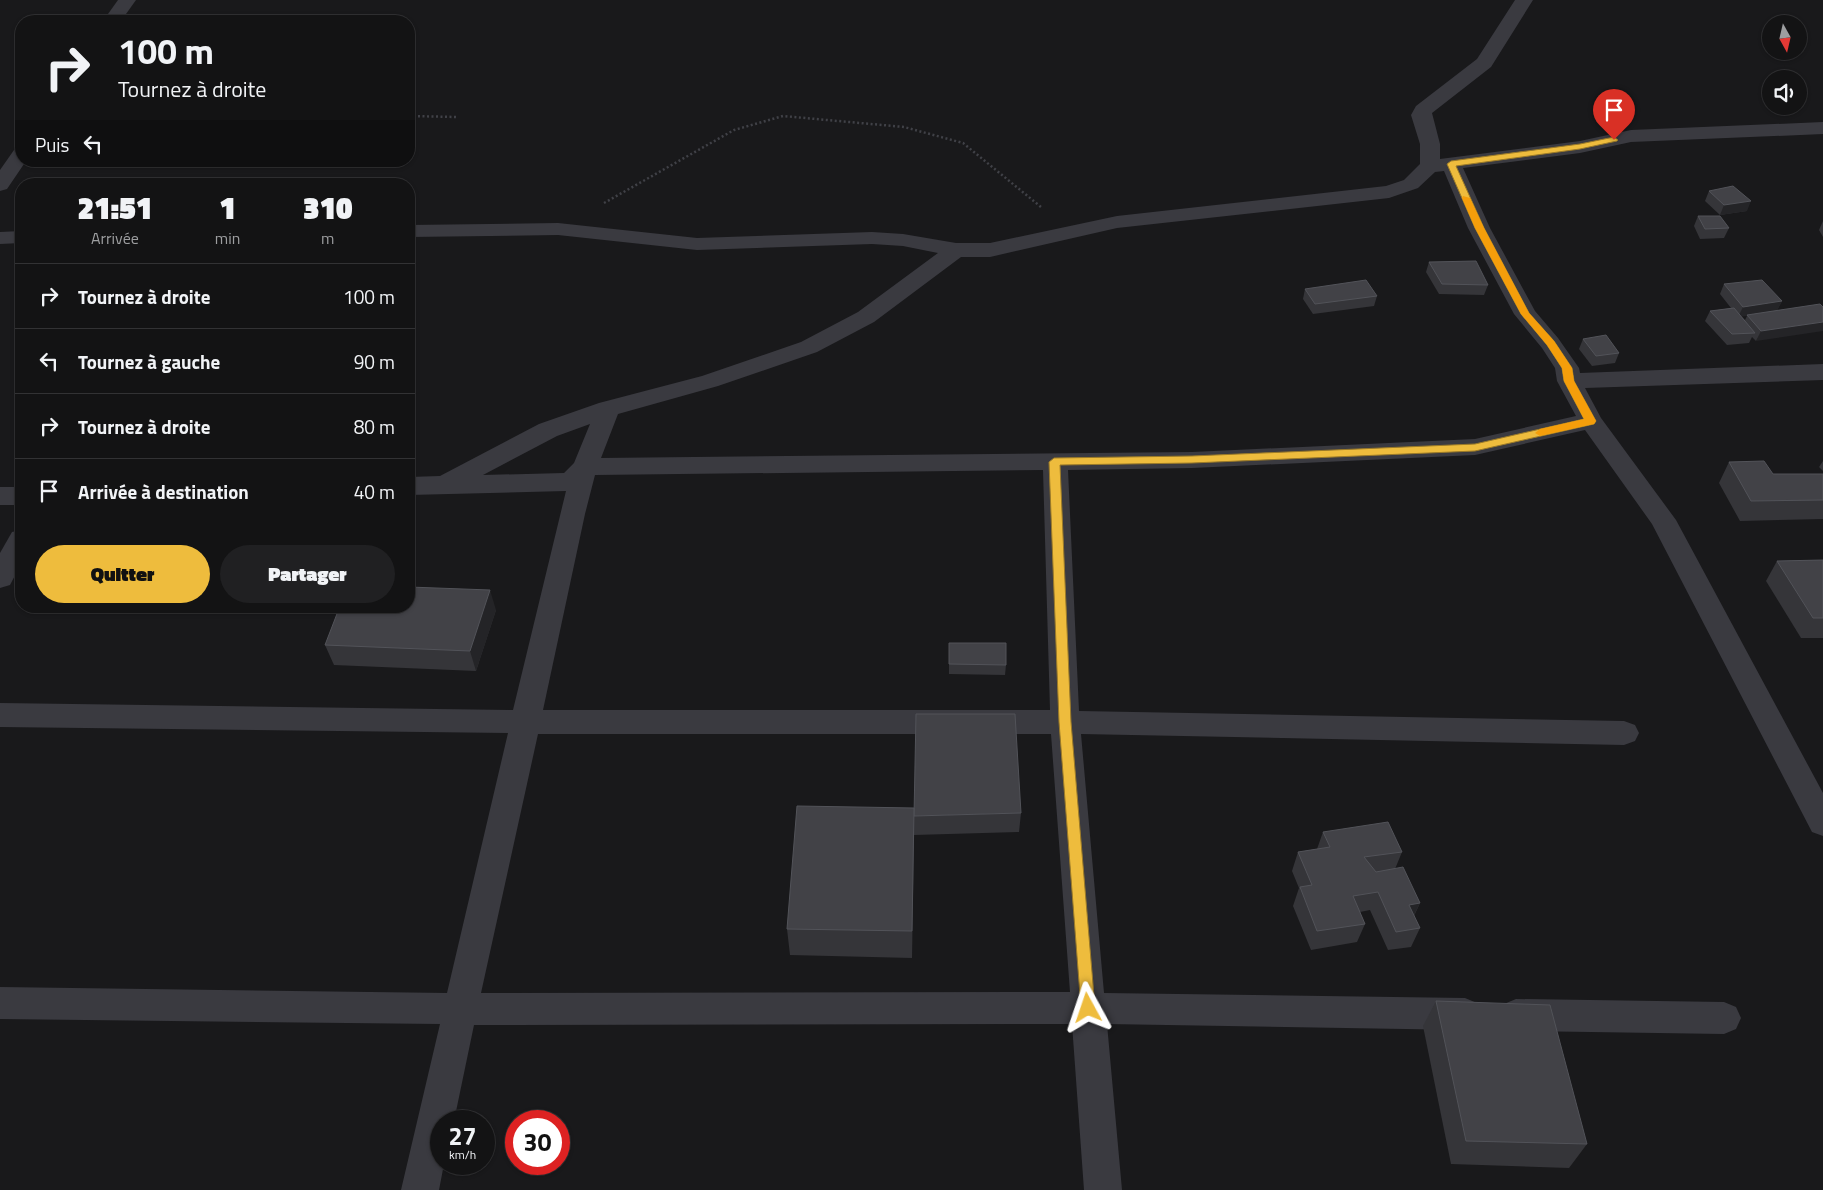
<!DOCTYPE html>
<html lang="fr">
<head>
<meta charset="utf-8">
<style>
	body { margin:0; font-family:"Titillium Web",sans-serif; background:#202022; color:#f1f3f6; height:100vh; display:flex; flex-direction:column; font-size:19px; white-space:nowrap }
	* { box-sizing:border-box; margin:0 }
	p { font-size:16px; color:#9d9ea0 }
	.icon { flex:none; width:28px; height:28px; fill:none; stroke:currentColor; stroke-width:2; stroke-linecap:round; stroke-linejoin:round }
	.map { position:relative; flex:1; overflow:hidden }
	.sheet { position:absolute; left:15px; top:178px; width:400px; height:435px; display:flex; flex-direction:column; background:#131314; border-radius:20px; box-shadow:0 1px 4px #0004,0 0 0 1px #323234 }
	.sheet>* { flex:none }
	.top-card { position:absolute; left:15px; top:15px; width:400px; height:152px; border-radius:20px; box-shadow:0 1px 4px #0004,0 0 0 1px #323234; background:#131314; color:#f1f3f6; overflow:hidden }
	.needle { width:32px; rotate:172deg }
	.controls { position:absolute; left:1762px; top:15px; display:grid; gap:10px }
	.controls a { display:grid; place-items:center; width:45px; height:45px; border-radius:50%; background:#131314; box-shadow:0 1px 4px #0004,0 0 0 1px #323234; font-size:25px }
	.speed { position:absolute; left:430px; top:1110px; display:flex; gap:10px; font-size:25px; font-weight:700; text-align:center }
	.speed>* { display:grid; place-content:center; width:65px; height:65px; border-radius:50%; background:#131314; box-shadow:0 1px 4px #0004,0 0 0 1px #323234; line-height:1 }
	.speed small { font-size:12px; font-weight:400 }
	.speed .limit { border:8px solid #d22; background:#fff; color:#111 }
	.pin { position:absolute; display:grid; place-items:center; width:42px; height:42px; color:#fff; margin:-51px -21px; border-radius:50% 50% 50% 0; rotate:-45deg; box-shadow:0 0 5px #0007 }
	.pin .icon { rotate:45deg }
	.me { position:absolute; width:55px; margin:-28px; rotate:355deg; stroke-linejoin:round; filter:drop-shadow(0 0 4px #0008) }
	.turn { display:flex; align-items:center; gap:18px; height:105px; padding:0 20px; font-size:22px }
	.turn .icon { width:65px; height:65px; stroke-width:2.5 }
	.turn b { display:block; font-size:35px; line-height:42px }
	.then { display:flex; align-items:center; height:48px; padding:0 20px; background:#0003; gap:10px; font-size:19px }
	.eta { display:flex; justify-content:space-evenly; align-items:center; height:85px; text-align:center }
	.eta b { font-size:30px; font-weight:800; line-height:35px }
	.cta { display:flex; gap:10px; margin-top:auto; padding:10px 20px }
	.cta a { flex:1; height:58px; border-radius:30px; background:#eebc3d; color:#111; font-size:20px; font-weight:800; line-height:58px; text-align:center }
	.cta a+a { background:#202022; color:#f1f3f6 }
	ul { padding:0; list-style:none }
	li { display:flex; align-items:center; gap:15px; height:65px; padding:0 20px; border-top:1px solid #323234 }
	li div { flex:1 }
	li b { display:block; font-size:19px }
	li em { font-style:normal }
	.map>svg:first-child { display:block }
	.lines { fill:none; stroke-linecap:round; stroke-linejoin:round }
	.path { stroke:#404147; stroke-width:2.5; stroke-dasharray:2 2.5; stroke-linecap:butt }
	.minor { fill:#3a3a40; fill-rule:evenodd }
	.wall { fill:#353539; fill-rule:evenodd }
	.shaded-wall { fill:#242427 }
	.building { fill:#424247; stroke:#525359 }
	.route { fill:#eebc3d; stroke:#9b7a28 }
	.slow { fill:#f59e0b }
</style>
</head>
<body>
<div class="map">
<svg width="1823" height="1190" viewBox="0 0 1823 1190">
	<rect width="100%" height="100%" fill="#19191b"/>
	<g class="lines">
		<!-- path -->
		<g class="path">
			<path d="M409,116L457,117"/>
			<path d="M604,203L734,130L783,116L904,127L963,143L1041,207"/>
		</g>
		<!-- minor -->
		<g class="minor">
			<path d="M118,0H136L121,21H103Z"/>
			<path d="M1515,0H1533L1491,67L1432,113L1440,144V159L1580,141L1631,130L1823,122V134L1631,142L1580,153L1463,168L1490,228L1535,311L1558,338L1579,368L1580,373L1823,364V380L1585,388L1601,418L1676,520L1823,793V836L1812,832L1652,524L1585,430L1475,455L1192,468L1068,470L1079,711L1624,721L1635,725L1639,733L1635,741L1624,745L1081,734L1104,993L1465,998L1477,1003L1482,1014L1477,1025L1465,1030L1107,1024L1122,1190H1084L1072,1024L474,1025L454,1121H441V1164H444L439,1190H401L440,1024L0,1019V987L447,993L508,733L0,727V703L513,710L566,491L409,495V477L440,476L539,424L599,403L702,376L801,342L858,312L938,253L903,246L872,244L697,250L558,235L409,237V225L558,223L697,238L872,232L903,234L956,243H990L1117,216L1386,186L1404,180L1420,164V144L1411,115L1416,106L1477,59ZM1444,171L1468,228L1514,314L1542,348L1555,368L1557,381L1576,416L1475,439L1192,452L601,458L618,414L718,386L817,352L874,322L961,257H990L1117,228L1389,198L1418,188L1435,172ZM590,424L574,463L564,473L483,475L557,436ZM1043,470L1050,710H543L585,514L595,475ZM538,734H1051L1070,992L481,993Z"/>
			<path d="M21,148V161H26L7,189L0,191V170L14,150Z"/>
			<path d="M21,231V243L0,244V232Z"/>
			<rect x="0" y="487" width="21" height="18"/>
			<path d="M21,530V564L10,585L0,588V553L12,532Z"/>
			<path d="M1516,999L1724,1002L1736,1007L1741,1018L1736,1029L1724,1034L1516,1031L1504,1026L1499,1015L1504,1004Z"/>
		</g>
	</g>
	<!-- wall -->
	<g class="wall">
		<path d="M1709,191L1747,211L1720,215L1705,201Z"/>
		<path d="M1698,216L1729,228L1724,238L1700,239L1694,226Z"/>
		<path d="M1823,221V237L1819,230Z"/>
		<path d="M1429,262L1488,285L1484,295L1439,294L1426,272Z"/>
		<path d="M1724,284L1782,301L1777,310L1756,341L1752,337L1749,343L1727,345L1705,321L1710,311L1731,308L1720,294ZM1741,316H1747L1745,320Z"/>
		<path d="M1305,289L1377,296L1374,306L1313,314L1303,299Z"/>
		<path d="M1583,339L1619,353L1615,363L1592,366L1579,349Z"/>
		<path d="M1823,461V471L1819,467Z"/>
		<path d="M1729,462L1773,474H1823V519L1740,521L1719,483Z"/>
		<path d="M1823,560V638H1801L1766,581L1777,561Z"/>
		<path d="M496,610L476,671L334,665L325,645Z"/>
		<path d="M949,643L1006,665L1005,675L949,674Z"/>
		<path d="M1021,813L1019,832L914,835L912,958L790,955L787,929L914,816Z"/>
		<path d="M1323,832L1402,852L1395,869L1420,903L1414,916L1420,928L1411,947L1388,950L1370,910L1360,912L1365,924L1357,942L1311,950L1293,906L1299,888L1292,871L1298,852L1317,849Z"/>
		<path d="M1436,1001L1587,1144L1569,1168L1451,1164L1423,1026Z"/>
	</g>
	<!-- shaded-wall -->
	<g class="shaded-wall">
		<path d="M1751,201L1747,211L1720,215L1724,205Z"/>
		<path d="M1782,301L1777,311L1747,315V316L1738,317L1743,307Z"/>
		<path d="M1823,322V331L1756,341L1761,331Z"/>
		<path d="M490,590L496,610L476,671L470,651Z"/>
		<path d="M914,808V835L912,958V931Z"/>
		<path d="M1420,903L1411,921L1409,905Z"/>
	</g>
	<!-- building -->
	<g class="building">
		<path d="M1733,186L1751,201L1724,205L1709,191Z"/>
		<path d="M1698,216H1720L1729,228L1705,229Z"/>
		<path d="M1476,261L1488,285L1442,284L1429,262Z"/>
		<path d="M1366,280L1377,296L1315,304L1305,289Z"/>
		<path d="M1762,280L1782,301L1743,307L1724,284Z"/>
		<path d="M1820,304L1823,307V322L1761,331L1747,315Z"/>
		<path d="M1734,308L1755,333L1732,334L1710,311Z"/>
		<path d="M1606,335L1619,353L1596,356L1583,339Z"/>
		<path d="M1764,461L1773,474H1823V500L1751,501L1729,462Z"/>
		<path d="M1823,560V618H1813L1777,561Z"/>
		<path d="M409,587L490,590L470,651L325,645L340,606H409Z"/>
		<path d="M949,643H1006V665L949,664Z"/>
		<path d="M916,714H1015L1021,813L914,816Z"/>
		<path d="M797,806L914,808L912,931L787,929Z"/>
		<path d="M1388,822L1402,852L1364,857L1376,872L1403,867L1420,903L1409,905L1420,928L1396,932L1378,892L1353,896L1365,924L1317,931L1300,887L1312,885L1298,852L1330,847L1323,832Z"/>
		<path d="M1436,1001L1550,1005L1587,1144L1466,1141Z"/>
	</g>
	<!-- route -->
	<path class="route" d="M1614,137L1618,140L1617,141L1580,149L1456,166L1484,228L1529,313L1554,341L1572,368L1574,381L1596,421L1594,424L1475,451L1192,463L1060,465L1071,722L1095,1008L1093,1013L1088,1015L1083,1013L1081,1008L1059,722L1049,462L1054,458L1192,456L1475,444L1584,419L1564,381L1562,368L1547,345L1521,314L1475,228L1447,164L1451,161L1580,144Z"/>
	<!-- slow -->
	<path class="slow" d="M1463,196L1470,198L1484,228L1529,313L1554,341L1572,368L1574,381L1596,421L1594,424L1540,436L1535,433L1540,429L1584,419L1564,381L1562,368L1547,345L1521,314L1475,228L1462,198Z"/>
</svg>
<div class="controls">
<a><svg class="needle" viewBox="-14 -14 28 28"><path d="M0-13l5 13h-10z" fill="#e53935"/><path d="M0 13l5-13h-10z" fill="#9d9ea0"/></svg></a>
<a><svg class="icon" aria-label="sound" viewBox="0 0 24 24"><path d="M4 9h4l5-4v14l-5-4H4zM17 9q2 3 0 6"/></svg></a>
</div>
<div class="speed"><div>27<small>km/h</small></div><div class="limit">30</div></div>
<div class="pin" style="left:1614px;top:140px;background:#d93025"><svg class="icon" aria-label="arrive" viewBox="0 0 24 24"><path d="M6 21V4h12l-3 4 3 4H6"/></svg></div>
<svg class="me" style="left:1088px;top:1008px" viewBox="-20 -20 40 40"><path d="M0-17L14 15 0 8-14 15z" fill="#eebc3d" stroke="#fff" stroke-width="4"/></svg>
<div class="top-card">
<div class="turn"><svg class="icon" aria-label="right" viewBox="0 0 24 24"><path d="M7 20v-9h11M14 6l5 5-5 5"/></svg><div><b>100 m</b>Tournez à droite</div></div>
<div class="then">Puis<svg class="icon" aria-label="left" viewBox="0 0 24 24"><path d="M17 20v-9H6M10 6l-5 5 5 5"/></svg></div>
</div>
<section class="sheet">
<div class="eta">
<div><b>21:51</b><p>Arrivée</p></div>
<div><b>1</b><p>min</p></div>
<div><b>310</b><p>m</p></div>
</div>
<ul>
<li><svg class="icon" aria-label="right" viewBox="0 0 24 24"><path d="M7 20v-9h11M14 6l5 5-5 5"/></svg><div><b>Tournez à droite</b></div><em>100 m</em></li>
<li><svg class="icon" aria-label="left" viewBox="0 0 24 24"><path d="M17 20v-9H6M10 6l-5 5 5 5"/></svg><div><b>Tournez à gauche</b></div><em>90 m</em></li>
<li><svg class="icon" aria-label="right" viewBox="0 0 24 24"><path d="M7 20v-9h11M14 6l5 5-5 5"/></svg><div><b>Tournez à droite</b></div><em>80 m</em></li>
<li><svg class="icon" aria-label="arrive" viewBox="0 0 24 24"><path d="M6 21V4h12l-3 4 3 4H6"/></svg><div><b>Arrivée à destination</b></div><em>40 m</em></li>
</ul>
<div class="cta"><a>Quitter</a><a>Partager</a></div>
</section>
</div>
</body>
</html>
